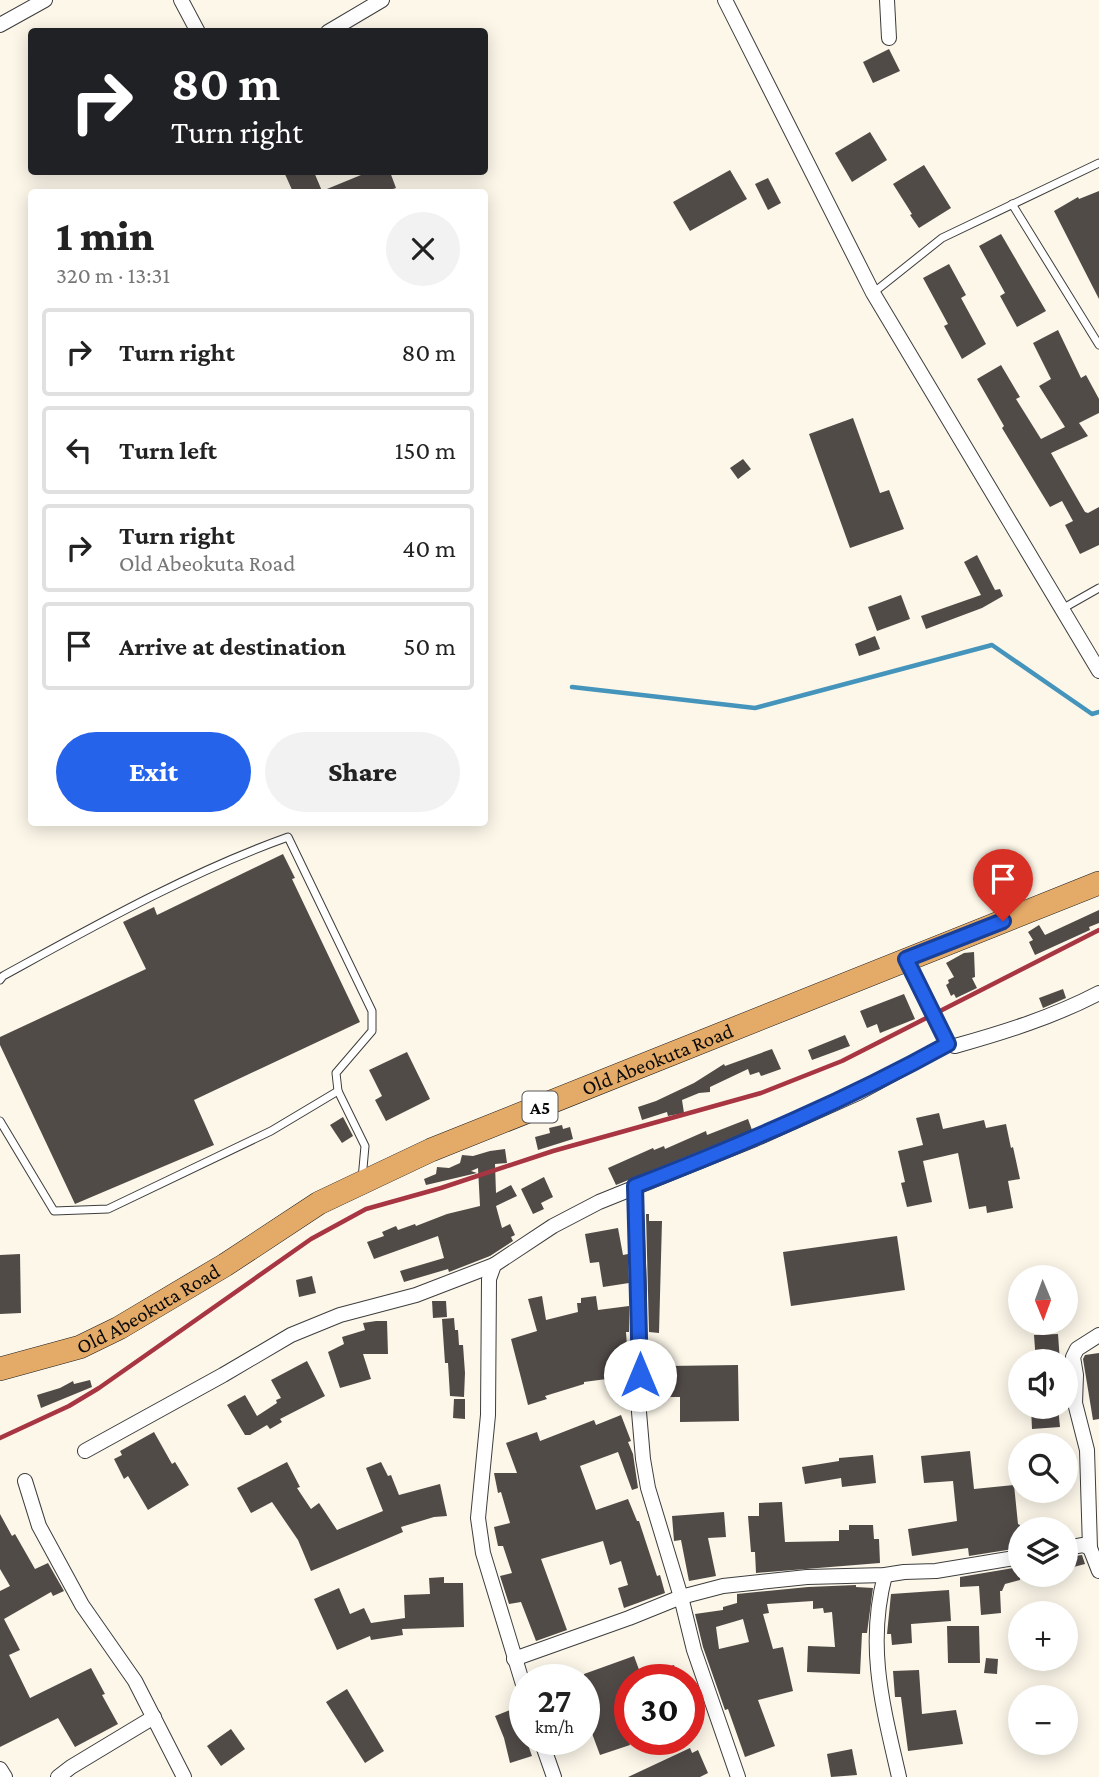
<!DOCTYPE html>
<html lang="en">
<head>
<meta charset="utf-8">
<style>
	body { margin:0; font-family:"Crimson Pro",serif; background:#f2f2f2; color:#222; height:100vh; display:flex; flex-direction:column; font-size:26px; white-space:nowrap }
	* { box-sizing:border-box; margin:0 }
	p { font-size:23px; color:#767676 }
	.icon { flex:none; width:38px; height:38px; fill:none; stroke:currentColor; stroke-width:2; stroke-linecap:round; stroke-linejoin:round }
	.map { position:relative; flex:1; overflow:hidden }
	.details { position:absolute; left:28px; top:189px; width:460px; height:637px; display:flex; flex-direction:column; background:#fff; border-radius:7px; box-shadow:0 4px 18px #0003 }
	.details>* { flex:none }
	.hud { position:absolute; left:28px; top:28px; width:460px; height:147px; border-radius:7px; box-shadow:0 4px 18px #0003; background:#202124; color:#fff; overflow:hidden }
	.needle { width:46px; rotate:179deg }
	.fabs { position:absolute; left:1008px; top:1265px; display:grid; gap:14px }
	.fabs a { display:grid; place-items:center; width:70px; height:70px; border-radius:50%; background:#fff; box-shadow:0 4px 18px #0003; font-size:35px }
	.speed { position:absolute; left:509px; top:1664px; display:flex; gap:14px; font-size:35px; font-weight:700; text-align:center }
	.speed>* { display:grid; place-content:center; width:91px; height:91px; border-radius:50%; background:#fff; box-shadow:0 4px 18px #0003; line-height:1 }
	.speed small { font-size:18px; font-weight:400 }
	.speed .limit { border:10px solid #d22; background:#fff; color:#111 }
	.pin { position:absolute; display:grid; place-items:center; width:60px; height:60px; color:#fff; margin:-72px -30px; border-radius:50% 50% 50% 0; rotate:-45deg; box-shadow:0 0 7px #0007 }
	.pin .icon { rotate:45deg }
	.me { position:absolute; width:77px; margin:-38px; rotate:0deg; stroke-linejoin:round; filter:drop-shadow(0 0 5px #0008) }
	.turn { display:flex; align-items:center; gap:24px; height:147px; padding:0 28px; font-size:32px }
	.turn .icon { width:91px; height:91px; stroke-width:2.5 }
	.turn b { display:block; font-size:49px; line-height:60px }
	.round { display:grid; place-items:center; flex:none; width:74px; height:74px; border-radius:37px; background:#f2f2f2 }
	.overview { display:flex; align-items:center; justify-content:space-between; height:119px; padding:0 28px }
	h1 { font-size:42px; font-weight:800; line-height:52px }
	.cta { display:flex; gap:14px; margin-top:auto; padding:14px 28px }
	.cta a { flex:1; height:80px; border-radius:42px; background:#2563eb; color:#fff; font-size:28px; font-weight:800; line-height:80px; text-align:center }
	.cta a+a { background:#f2f2f2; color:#222 }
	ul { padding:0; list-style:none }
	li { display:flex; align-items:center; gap:21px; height:88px; margin:0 14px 10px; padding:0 14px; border:4px solid #e0e0e0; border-radius:7px }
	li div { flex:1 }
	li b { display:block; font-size:26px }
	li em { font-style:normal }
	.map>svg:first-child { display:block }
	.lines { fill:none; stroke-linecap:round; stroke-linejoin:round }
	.stream { stroke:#4594bb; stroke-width:4.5 }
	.building { fill:#514b48; fill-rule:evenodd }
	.service-casing { stroke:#3d3d3d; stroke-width:9 }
	.minor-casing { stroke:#3d3d3d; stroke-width:16 }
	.trunk-casing { stroke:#1b1b1b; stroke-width:24 }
	.service { stroke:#fff; stroke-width:7 }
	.minor { stroke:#fff; stroke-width:14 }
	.trunk { stroke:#e4aa68; stroke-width:23 }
	.rail { stroke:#a73542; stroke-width:4.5 }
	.route-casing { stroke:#184099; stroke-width:18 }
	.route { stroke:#2563eb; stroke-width:12 }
	.labels { text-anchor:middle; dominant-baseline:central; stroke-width:7; stroke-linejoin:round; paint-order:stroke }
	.shield { fill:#fff; stroke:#545454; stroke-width:2 }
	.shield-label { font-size:19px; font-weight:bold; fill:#0a0a0a }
	.street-label { font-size:21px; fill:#0a0a0a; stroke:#fff }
</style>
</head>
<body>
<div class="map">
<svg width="1099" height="1777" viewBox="0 0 1099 1777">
	<rect width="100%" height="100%" fill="#fcf7e9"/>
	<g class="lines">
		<!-- stream -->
		<path class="stream" d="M572,687L755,708L992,645L1092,714L1099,712"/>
	</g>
	<!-- building -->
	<g class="building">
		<path d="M889,49L900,71L873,83L863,62Z"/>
		<path d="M870,132L887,160L852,182L835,153Z"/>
		<path d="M924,165L951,208L919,228L910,215L912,214L893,184Z"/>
		<path d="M730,170L747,199L690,231L673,202Z"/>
		<path d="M284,172H314L322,191L361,175L360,172H390L396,188L384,192H293Z"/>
		<path d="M768,178L781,203L768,210L755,184Z"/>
		<path d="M1099,191V299L1054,211L1078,197L1079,199Z"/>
		<path d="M1001,234L1046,311L1017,327L1000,296L1005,293L979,246Z"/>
		<path d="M949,264L966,295L961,298L986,344L962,359L944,326L948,324L923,278Z"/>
		<path d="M1058,330L1081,378L1086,375L1099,399V413L1079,423L1088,436L1051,453L1085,512L1088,513L1099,507V545L1080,554L1065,525L1073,521L1062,501L1050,507L1002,428L1004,426L977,379L1001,365L1020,397L1016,399L1041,439L1065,427L1039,386L1051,379L1033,343Z"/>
		<path d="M853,418L880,493L889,490L904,529L850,548L809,434Z"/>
		<path d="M743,459L751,469L738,479L730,468Z"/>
		<path d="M977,555L995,590L1000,589L1003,596L982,608L926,629L921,616L981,595L964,562Z"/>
		<path d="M901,595L910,619L877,631L868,607Z"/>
		<path d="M875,636L880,649L859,656L855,644Z"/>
		<path d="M283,854L295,878L292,879L360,1022L194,1100L214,1145L75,1204L0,1045V1037L146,969L123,922L154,907L157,915Z"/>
		<path d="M1099,910V923L1089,927L1090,930L1035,955L1029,942L1033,940L1028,932L1039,925L1045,935Z"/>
		<path d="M974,952L975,977L972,978L977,988L956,998L954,994L951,996L946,985L949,983L948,980L954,977L946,963L964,953Z"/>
		<path d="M1063,989L1066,998L1043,1008L1039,998Z"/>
		<path d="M904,994L915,1019L880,1033L877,1024L867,1028L860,1011Z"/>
		<path d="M845,1035L850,1046L812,1060L808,1050Z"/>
		<path d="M772,1049L781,1069L761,1076L759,1072L750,1075L748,1069L710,1087V1092L699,1093L682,1100L684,1113L668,1116L667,1112L642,1120L638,1107L656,1101L694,1083L724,1064L725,1066Z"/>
		<path d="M407,1052L430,1099L386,1121L375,1100L382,1096L369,1070Z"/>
		<path d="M939,1113L943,1129L984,1120L986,1128L1006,1124L1011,1148L1013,1147L1020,1179L1008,1181L1013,1208L987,1213L986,1206L969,1209L958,1153L923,1161L932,1202L907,1207L901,1183L905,1182L898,1151L923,1145L916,1118Z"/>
		<path d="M343,1117L353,1136L342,1143L330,1125Z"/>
		<path d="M748,1119L752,1130L616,1185L608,1168L653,1148L654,1150L664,1146L665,1149L706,1131L707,1135Z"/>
		<path d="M562,1125L563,1129L570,1127L573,1139L538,1150L535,1137L550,1133L549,1128Z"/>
		<path d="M505,1149L507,1163L495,1164L496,1193L511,1185L517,1196L496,1206L502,1228L510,1224L515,1235L511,1237L513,1241L490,1256L449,1272L448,1269L404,1282L400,1271L444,1258L438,1236L374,1259L367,1242L384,1236L382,1232L396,1226L398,1230L415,1224L416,1226L447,1214L480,1206L478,1168L471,1171L477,1173L426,1185L424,1179L436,1174L437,1167L449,1168L460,1163L462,1155L473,1156L490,1151Z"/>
		<path d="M544,1177L553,1197L541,1203L544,1209L533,1214L521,1189Z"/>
		<path d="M646,1214H649V1221H662L659,1333L649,1332Z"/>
		<path d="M618,1228L623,1255L628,1254L629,1283L603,1287L599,1262L590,1263L585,1234Z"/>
		<path d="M897,1236L905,1290L791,1306L783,1252Z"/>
		<path d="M20,1254L21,1313L0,1314V1255Z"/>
		<path d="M312,1276L316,1293L299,1297L296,1280Z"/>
		<path d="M542,1296L546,1320L578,1312L577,1303H581V1298L596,1296L598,1310L629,1306V1332H626L629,1376L584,1382V1384L545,1396L547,1399L528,1405L511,1339L537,1331L528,1299Z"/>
		<path d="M432,1301H446L447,1317L433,1318Z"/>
		<path d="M454,1318L455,1330H458L459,1345H463L465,1373L464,1397L450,1396L448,1363H445L442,1319Z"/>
		<path d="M376,1321H387L388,1354H363L371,1379L340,1388L328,1352L344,1344L342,1337L365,1330L363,1323Z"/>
		<path d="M1058,1334L1060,1362H1036L1034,1335Z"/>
		<path d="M1099,1353V1419L1093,1420L1083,1359L1085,1355Z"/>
		<path d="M307,1361L325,1396L280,1419L282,1422L270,1429L267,1425L250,1435H245L227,1405L245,1395L257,1416L277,1403L276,1400L281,1398L271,1380Z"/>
		<path d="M738,1365L739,1421L680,1422V1397H669L668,1366Z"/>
		<path d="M90,1380L92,1387L41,1408L37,1395L60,1388L73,1381L74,1384Z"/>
		<path d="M454,1399H465V1419L453,1418Z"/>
		<path d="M1031,1407H1058L1060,1427L1032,1429Z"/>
		<path d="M621,1415L631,1441L628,1442L633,1454L638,1488L632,1490L618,1452L580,1466L596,1510L628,1499L637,1521H639L657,1576L660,1575L665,1593L624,1608L618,1588L628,1585L621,1561L610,1565L603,1541L541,1559L567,1630L536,1641L521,1602L509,1604L500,1576L512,1573L503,1546H498L494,1527L510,1523L501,1492L498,1493L494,1473H517L506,1443L537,1432L540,1441L594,1420L596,1425Z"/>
		<path d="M154,1432L172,1464L175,1462L189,1485L148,1510L128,1476L124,1479L114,1459L122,1455L120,1451Z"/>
		<path d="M970,1451L974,1489L1014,1485L1018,1524L1020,1525V1548L969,1556L968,1548L912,1556L908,1529L957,1521L953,1481L924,1483L921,1456Z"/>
		<path d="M873,1455L876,1483L842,1487L841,1478L805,1484L802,1467L839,1461V1458Z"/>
		<path d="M287,1462L300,1487L297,1488L311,1509L319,1503L337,1530L383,1511L366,1468L381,1462L388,1476L391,1475L399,1495L440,1484L447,1516L434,1517L401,1527L403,1532L311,1571L298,1540L272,1502L251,1513L237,1488Z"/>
		<path d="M782,1502L785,1542L839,1541V1530H849V1525H873L874,1539H879L880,1563L756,1573L755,1552H751L748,1516H759V1503Z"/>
		<path d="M724,1512L726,1537L708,1538L716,1576L689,1581L681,1540L674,1541L672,1516Z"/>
		<path d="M0,1514L12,1536L15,1534L35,1569L48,1563L64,1591L53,1596L51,1592L4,1619L20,1650L9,1655L30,1698L91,1668L105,1694L102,1695L118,1724L75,1747L58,1718L0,1747V1591L10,1586L0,1569Z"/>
		<path d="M1082,1555L1085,1564L1066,1569V1557Z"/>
		<path d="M1020,1567V1580L1005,1584L1002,1591H1000L1001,1613L981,1615L979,1586L960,1587V1577Z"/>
		<path d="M444,1577V1583H463L464,1627L402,1629L403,1635L371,1640L370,1636L337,1650L314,1599L339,1588L350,1614L364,1608L371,1623L405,1618L404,1595L430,1594L429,1578Z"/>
		<path d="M856,1585V1587L873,1588L867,1633H862L860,1674L807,1672L808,1646L835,1647L832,1612L824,1613L823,1608L813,1609V1601L767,1604L769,1613L763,1614L773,1649L783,1647L793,1691L758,1700L775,1746L745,1757L728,1709L725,1710L703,1647L695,1614L723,1610V1607L737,1603V1594L808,1587ZM743,1619L749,1642L719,1649L716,1627Z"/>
		<path d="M949,1590L951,1621L911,1624L912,1643L892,1645L891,1634H887L891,1594Z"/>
		<path d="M947,1626H979L980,1663H948Z"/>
		<path d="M634,1656L641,1675L674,1665L678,1677L669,1680H630V1694L616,1701L630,1745L600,1755L590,1728L584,1730V1674Z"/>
		<path d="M986,1658L998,1659L997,1674L984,1673Z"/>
		<path d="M919,1670L922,1714L956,1710L963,1744L908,1751L901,1697H895L893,1671Z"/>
		<path d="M347,1689L384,1751L365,1763L326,1702Z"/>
		<path d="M515,1708L532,1756L510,1763L504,1738L495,1716Z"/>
		<path d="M231,1729L245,1749L221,1766L207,1746Z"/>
		<path d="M690,1748L692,1753L698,1750L708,1773L700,1777H628Z"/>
		<path d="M852,1749L857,1775L831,1777L827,1754Z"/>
	</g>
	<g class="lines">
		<!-- service casing -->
		<g class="service-casing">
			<g id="service">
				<path d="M1012,204L1099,345"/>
				<path d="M873,293L942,238L1099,163"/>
				<path d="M1062,609L1099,588"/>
				<path d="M0,980L3,976C96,925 188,873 288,837L372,1011V1031L336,1073L338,1091L365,1146L362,1179"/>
				<path d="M0,1121L54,1211L108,1209L271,1131L338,1091"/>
			</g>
		</g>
		<!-- minor casing -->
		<g class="minor-casing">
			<g id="minor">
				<path d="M181,0L198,32"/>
				<path d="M725,0L873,293L1099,671"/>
				<path d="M887,0L889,38"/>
				<path d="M0,25L45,0"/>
				<path d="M328,32L382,0"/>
				<path d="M906,959L948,1044"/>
				<path d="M635,1186L639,1290V1412L643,1459L648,1488L681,1597L694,1650L738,1777"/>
				<path d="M1099,1335L1077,1349L1073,1357L1076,1375L1075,1403L1087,1450L1090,1548L1099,1571"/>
				<path d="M85,1451L223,1375L291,1335L340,1315L416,1295L494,1265"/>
				<path d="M25,1481L39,1526L82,1605L135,1681L184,1777"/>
				<path d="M1066,1548L1083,1545L1090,1548"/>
				<path d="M885,1575C866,1647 883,1707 899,1777"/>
				<path d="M514,1659L629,1618L681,1597L723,1586L807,1577L885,1575L904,1572L936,1571L1020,1557"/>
				<path d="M525,1691L483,1553L478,1518L488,1415L489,1279L494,1265L553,1226L599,1202L755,1139L858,1093L948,1044L955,1046C1005,1032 1053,1017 1099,993"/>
				<path d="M541,1740L554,1777"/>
				<path d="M0,1769L5,1777"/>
				<path d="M58,1777L71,1767L154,1717"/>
			</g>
		</g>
		<!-- trunk casing -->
		<g class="trunk-casing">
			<g id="trunk">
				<path id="s1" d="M0,1369L80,1347L119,1328L225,1265L319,1203L431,1150L1099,883"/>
			</g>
		</g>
		<!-- service -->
		<use href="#service" class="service"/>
		<!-- minor -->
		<use href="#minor" class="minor"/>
		<!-- trunk -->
		<use href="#trunk" class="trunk"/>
		<!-- rail -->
		<path class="rail" d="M0,1438L69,1406L99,1388L311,1239L366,1209L441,1188L553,1151L761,1093L842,1061L1099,930"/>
	</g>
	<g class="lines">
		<!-- route casing -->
		<g class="route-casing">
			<path id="route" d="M640,1375L635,1186C743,1144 847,1100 948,1044L906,959L1003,921"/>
		</g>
		<!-- route -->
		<use href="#route" class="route"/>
	</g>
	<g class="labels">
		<!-- shield labels -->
		<rect class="shield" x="522.5" y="1091.5" width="35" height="31" rx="5"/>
		<g class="shield-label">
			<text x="540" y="1107">A5</text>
		</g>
		<!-- street labels -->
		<g class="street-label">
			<text stroke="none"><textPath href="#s1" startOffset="730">Old Abeokuta Road</textPath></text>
			<text stroke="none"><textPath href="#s1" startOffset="161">Old Abeokuta Road</textPath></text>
		</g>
	</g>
</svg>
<div class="fabs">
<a><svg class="needle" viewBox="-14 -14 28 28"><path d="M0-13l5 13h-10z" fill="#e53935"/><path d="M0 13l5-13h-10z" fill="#767676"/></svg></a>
<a><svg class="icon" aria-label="sound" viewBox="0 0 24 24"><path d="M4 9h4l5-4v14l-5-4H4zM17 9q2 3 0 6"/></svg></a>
<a><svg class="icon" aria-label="search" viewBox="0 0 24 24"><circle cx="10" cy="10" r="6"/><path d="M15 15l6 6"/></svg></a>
<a><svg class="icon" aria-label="layers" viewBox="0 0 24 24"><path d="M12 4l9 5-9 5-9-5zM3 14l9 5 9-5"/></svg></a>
<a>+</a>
<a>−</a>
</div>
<div class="speed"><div>27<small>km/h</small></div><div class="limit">30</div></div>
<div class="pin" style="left:1003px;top:921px;background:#d93025"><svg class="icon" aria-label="arrive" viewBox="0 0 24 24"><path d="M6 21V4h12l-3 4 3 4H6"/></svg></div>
<svg class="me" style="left:640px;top:1375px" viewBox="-20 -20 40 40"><circle r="19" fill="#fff"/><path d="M0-13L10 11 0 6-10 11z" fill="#2563eb"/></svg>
<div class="hud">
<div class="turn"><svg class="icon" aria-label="right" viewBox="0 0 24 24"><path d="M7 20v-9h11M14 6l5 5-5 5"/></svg><div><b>80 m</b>Turn right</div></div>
</div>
<section class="details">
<div class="overview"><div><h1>1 min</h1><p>320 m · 13:31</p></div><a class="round"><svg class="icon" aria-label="close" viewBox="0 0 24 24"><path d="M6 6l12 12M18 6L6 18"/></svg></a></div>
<ul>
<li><svg class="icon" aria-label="right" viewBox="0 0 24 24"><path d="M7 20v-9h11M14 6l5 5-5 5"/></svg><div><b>Turn right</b></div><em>80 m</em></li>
<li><svg class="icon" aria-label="left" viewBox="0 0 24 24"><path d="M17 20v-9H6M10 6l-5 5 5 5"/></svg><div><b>Turn left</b></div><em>150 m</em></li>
<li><svg class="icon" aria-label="right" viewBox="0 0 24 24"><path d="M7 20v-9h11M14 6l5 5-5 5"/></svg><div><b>Turn right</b><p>Old Abeokuta Road</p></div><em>40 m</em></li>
<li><svg class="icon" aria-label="arrive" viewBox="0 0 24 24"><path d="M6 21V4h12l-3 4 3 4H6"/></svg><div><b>Arrive at destination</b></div><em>50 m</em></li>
</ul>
<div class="cta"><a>Exit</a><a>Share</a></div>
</section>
</div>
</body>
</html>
